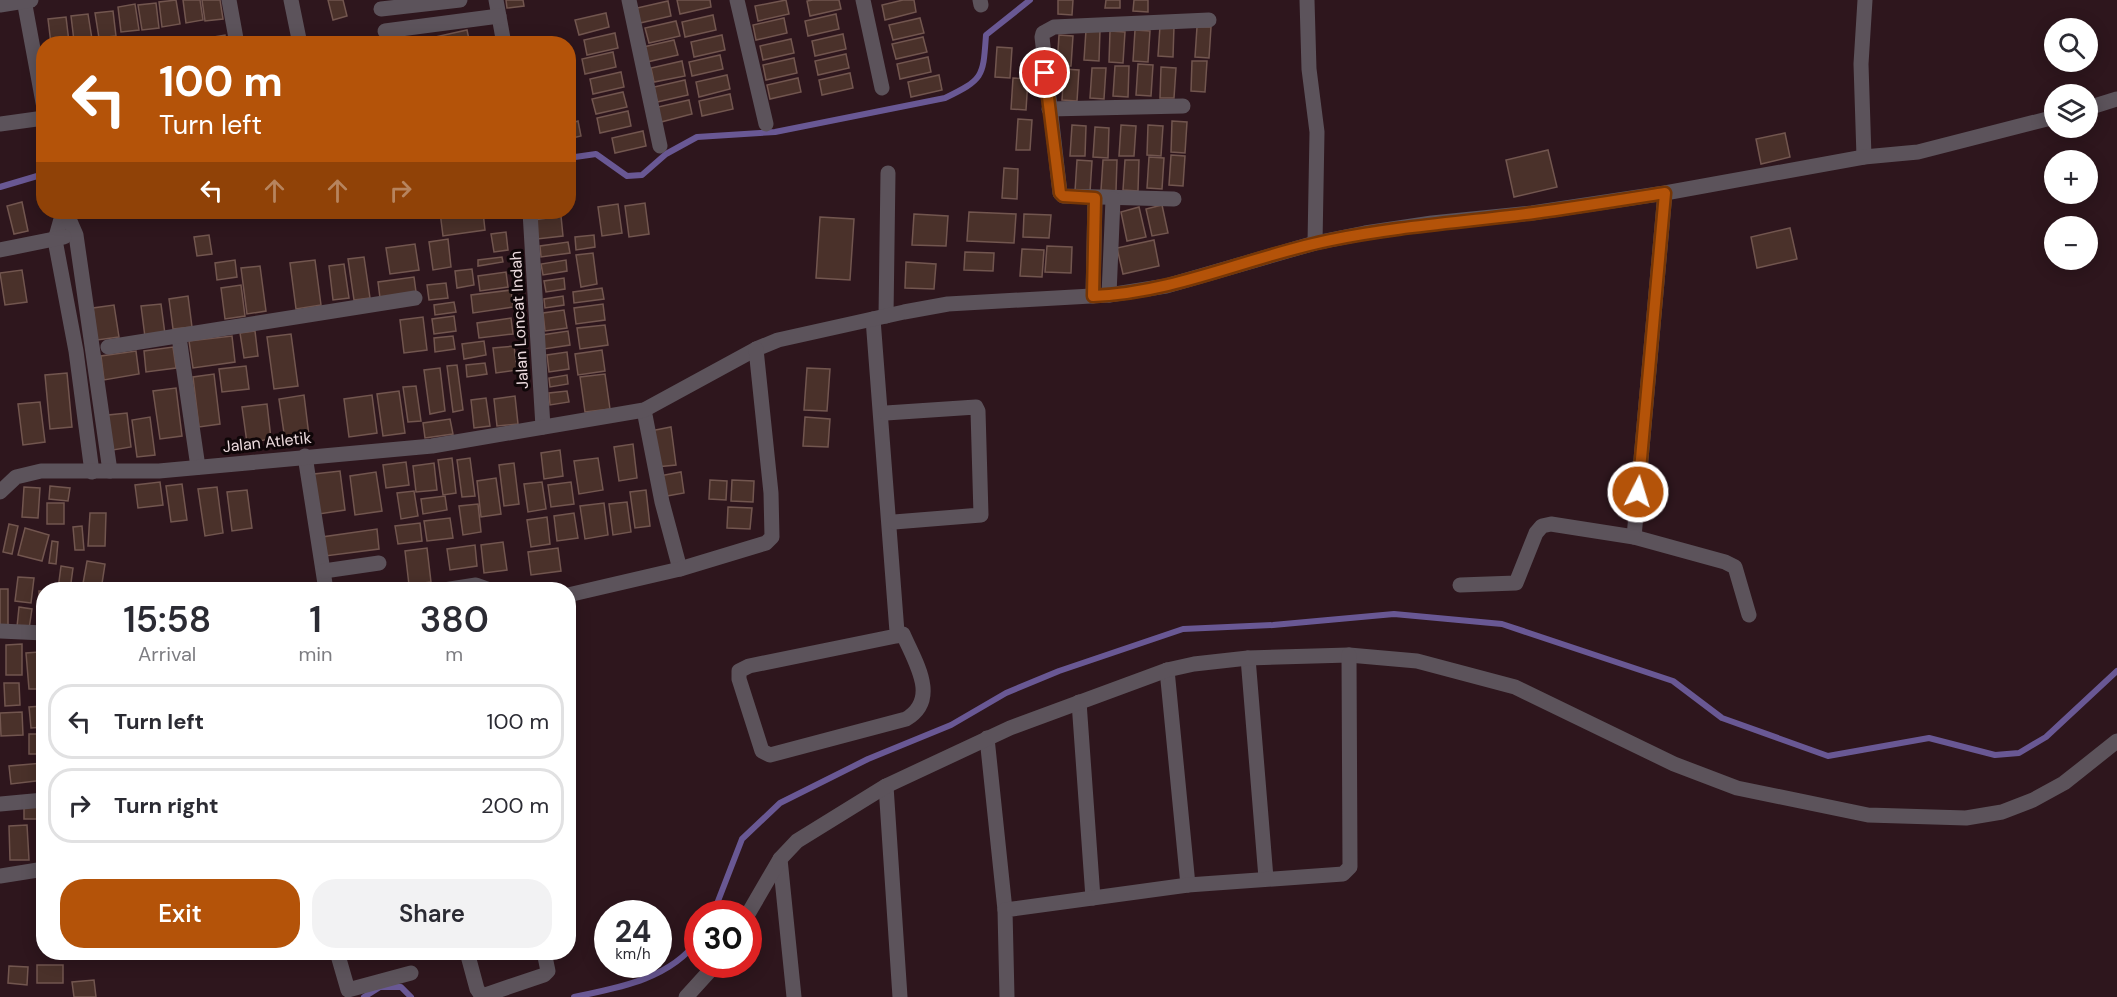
<!DOCTYPE html>
<html lang="en">
<head>
<meta charset="utf-8">
<style>
	body { margin:0; font-family:"DM Sans",sans-serif; background:#f2f2f3; color:#2b2b33; height:100vh; display:flex; flex-direction:column; font-size:22px; white-space:nowrap }
	* { box-sizing:border-box; margin:0 }
	p { font-size:20px; color:#7c7c81 }
	.icon { flex:none; width:33px; height:33px; fill:none; stroke:currentColor; stroke-width:2; stroke-linecap:round; stroke-linejoin:round }
	.map { position:relative; flex:1; overflow:hidden }
	.panel { position:absolute; left:36px; top:582px; width:540px; height:378px; display:flex; flex-direction:column; background:#fff; border-radius:24px; box-shadow:0 3px 15px #0003 }
	.panel>* { flex:none }
	.banner { position:absolute; left:36px; top:36px; width:540px; height:183px; border-radius:24px; box-shadow:0 3px 15px #0003; background:#b45309; color:#fff; overflow:hidden }
	.fabs { position:absolute; left:2044px; top:18px; display:grid; gap:12px }
	.fabs a { display:grid; place-items:center; width:54px; height:54px; border-radius:50%; background:#fff; box-shadow:0 3px 15px #0003; font-size:30px }
	.speed { position:absolute; left:594px; top:900px; display:flex; gap:12px; font-size:30px; font-weight:700; text-align:center }
	.speed>* { display:grid; place-content:center; width:78px; height:78px; border-radius:50%; background:#fff; box-shadow:0 3px 15px #0003; line-height:1 }
	.speed small { font-size:15px; font-weight:400 }
	.speed .limit { border:9px solid #d22; background:#fff; color:#111 }
	.pin { position:absolute; display:grid; place-items:center; width:51px; height:51px; color:#fff; margin:-26px; border:3px solid #fff; border-radius:50%; box-shadow:0 2px 6px #0007 }
	.me { position:absolute; width:66px; margin:-33px; rotate:5deg; stroke-linejoin:round; filter:drop-shadow(0 0 4px #0008) }
	.turn { display:flex; align-items:center; gap:21px; height:126px; padding:0 24px; font-size:27px }
	.turn .icon { width:78px; height:78px; stroke-width:2.5 }
	.turn b { display:block; font-size:42px; line-height:51px }
	.lanes { display:flex; align-items:center; height:57px; padding:0 24px; background:#0003; justify-content:center; gap:30px; direction:ltr }
	.lanes .off { opacity:.35 }
	.eta { display:flex; justify-content:space-evenly; align-items:center; height:102px; text-align:center }
	.eta b { font-size:36px; font-weight:600; line-height:42px }
	.cta { display:flex; gap:12px; margin-top:auto; padding:12px 24px }
	.cta a { flex:1; height:69px; border-radius:24px; background:#b45309; color:#fff; font-size:24px; font-weight:600; line-height:69px; text-align:center }
	.cta a+a { background:#f2f2f3; color:#2b2b33 }
	ul { padding:0; list-style:none }
	li { display:flex; align-items:center; gap:18px; height:75px; margin:0 12px 9px; padding:0 12px; border:3px solid #e1e1e2; border-radius:24px }
	li div { flex:1 }
	li b { display:block; font-size:22px }
	li em { font-style:normal }
	.map>svg:first-child { display:block }
	.lines { fill:none; stroke-linecap:round; stroke-linejoin:round }
	.stream { stroke:#695894; stroke-width:6 }
	.building { fill:#4a312a; stroke:#72564f; stroke-width:1.5 }
	.minor { stroke:#5c535b; stroke-width:15 }
	.route-casing { stroke:#753606; stroke-width:15 }
	.route { stroke:#b45309; stroke-width:10 }
	.labels { text-anchor:middle; dominant-baseline:central; stroke-width:6; stroke-linejoin:round; paint-order:stroke }
	.street-label { font-size:16px; fill:#ecdbde; stroke:#0f0608 }
</style>
</head>
<body>
<div class="map">
<svg width="2117" height="997" viewBox="0 0 2117 997">
	<rect width="100%" height="100%" fill="#2e161d"/>
	<g class="lines">
		<!-- stream -->
		<g class="stream">
			<path d="M568,158L596,154L627,176L642,175L666,154L697,137L775,132L945,98C984,79 983,77 986,35L1030,0"/>
			<path d="M0,187L44,174"/>
			<path d="M713,914L742,839L780,803L868,759L951,725L1006,693L1059,671L1183,629L1273,625L1394,614L1502,624L1673,681L1722,718L1828,756L1929,738L1995,755L2019,753L2046,737L2117,671"/>
			<path d="M364,997L380,987H401L411,997"/>
			<path d="M574,997C618,988 670,979 698,940"/>
		</g>
	</g>
	<!-- building -->
	<g class="building">
		<path d="M176,0L180,24L162,27L159,2Z"/>
		<path d="M183,0H200L203,20L186,23Z"/>
		<path d="M202,0H220L223,19L205,21Z"/>
		<path d="M328,0H343L347,16L333,20Z"/>
		<path d="M506,0H523L524,6L507,8Z"/>
		<path d="M677,0H710L711,7L680,14Z"/>
		<path d="M786,0L789,14L758,21L755,6Z"/>
		<path d="M813,0H839L841,9L810,16L807,1Z"/>
		<path d="M903,0H914L916,12L885,20L882,5Z"/>
		<path d="M1058,0H1073L1072,15L1058,14Z"/>
		<path d="M1106,0H1120V8H1105Z"/>
		<path d="M1134,0H1148V12L1133,11Z"/>
		<path d="M668,1L671,16L640,23L637,8Z"/>
		<path d="M156,3L159,28L142,30L138,5Z"/>
		<path d="M135,4L139,30L121,32L118,7Z"/>
		<path d="M113,11L116,36L99,38L95,13Z"/>
		<path d="M606,13L609,27L579,35L575,20Z"/>
		<path d="M88,14L92,39L74,41L71,16Z"/>
		<path d="M836,14L839,29L808,36L805,21Z"/>
		<path d="M713,15L716,30L685,37L682,22Z"/>
		<path d="M66,17L69,42L51,44L48,19Z"/>
		<path d="M784,18L787,33L756,40L753,25Z"/>
		<path d="M920,18L924,33L893,40L889,25Z"/>
		<path d="M676,21L680,36L649,43L645,28Z"/>
		<path d="M1160,26H1174L1173,57L1158,56Z"/>
		<path d="M1197,27H1211L1209,58L1195,57Z"/>
		<path d="M467,30L470,44H436L435,37Z"/>
		<path d="M1086,30H1100L1099,61L1084,60Z"/>
		<path d="M1135,30L1150,31L1148,62L1133,61Z"/>
		<path d="M1110,31L1125,32L1123,63L1109,62Z"/>
		<path d="M615,33L618,48L587,55L584,40Z"/>
		<path d="M843,34L846,49L815,56L812,41Z"/>
		<path d="M225,35L226,44H208L207,38Z"/>
		<path d="M722,35L725,50L694,57L691,42Z"/>
		<path d="M1059,35L1073,36L1071,66H1057Z"/>
		<path d="M923,37L927,52L896,59L892,44Z"/>
		<path d="M791,39L794,53L763,60L760,46Z"/>
		<path d="M674,40L678,55L647,62L643,47Z"/>
		<path d="M997,47L1012,48L1010,78L995,77Z"/>
		<path d="M613,52L616,67L585,74L582,59Z"/>
		<path d="M846,54L849,68L818,75L815,61Z"/>
		<path d="M720,55L723,69L692,76L689,62Z"/>
		<path d="M928,57L931,72L900,79L897,64Z"/>
		<path d="M794,58L797,73L766,80L763,65Z"/>
		<path d="M682,61L685,76L654,82L651,68Z"/>
		<path d="M1192,61H1207L1205,92L1191,91Z"/>
		<path d="M1138,64L1153,65L1151,96L1136,95Z"/>
		<path d="M1115,66H1129L1128,97L1113,96Z"/>
		<path d="M1161,67L1176,68L1174,98H1160Z"/>
		<path d="M1092,68H1106L1104,99L1090,98Z"/>
		<path d="M1064,69L1079,70L1077,101L1062,100Z"/>
		<path d="M621,72L624,87L593,94L590,79Z"/>
		<path d="M850,73L853,88L822,95L819,80Z"/>
		<path d="M727,75L730,89L699,97L696,82Z"/>
		<path d="M939,75L942,90L911,97L908,82Z"/>
		<path d="M798,78L801,92L770,99L767,85Z"/>
		<path d="M1013,78L1028,79L1026,110L1011,109Z"/>
		<path d="M685,80L688,95L657,102L654,87Z"/>
		<path d="M623,92L627,107L596,114L592,99Z"/>
		<path d="M730,94L733,109L702,116L699,101Z"/>
		<path d="M689,100L692,114L661,122L658,107Z"/>
		<path d="M628,111L631,126L600,133L597,118Z"/>
		<path d="M1018,119L1032,120L1030,150H1016Z"/>
		<path d="M578,121L581,136L568,139V124Z"/>
		<path d="M1172,121L1187,122L1185,153L1171,152Z"/>
		<path d="M1072,125L1086,126L1085,156H1070Z"/>
		<path d="M1121,125L1136,126L1134,156H1119Z"/>
		<path d="M1148,125L1163,126L1161,156L1147,155Z"/>
		<path d="M1095,127L1109,128L1108,158L1093,157Z"/>
		<path d="M643,131L646,146L615,153L612,138Z"/>
		<path d="M1785,133L1790,157L1761,164L1756,139Z"/>
		<path d="M1548,150L1557,187L1514,197L1506,160Z"/>
		<path d="M1171,155L1185,156L1183,186L1169,185Z"/>
		<path d="M1149,157L1164,158L1162,189L1147,188Z"/>
		<path d="M1077,160L1092,161L1090,192L1075,191Z"/>
		<path d="M1103,160H1117L1116,191L1101,190Z"/>
		<path d="M1125,160H1139L1138,191L1123,190Z"/>
		<path d="M1004,168L1018,169L1017,199L1002,198Z"/>
		<path d="M22,202L28,231L14,234L7,206Z"/>
		<path d="M645,203L649,234L629,237L625,206Z"/>
		<path d="M618,204L622,233L602,236L598,207Z"/>
		<path d="M1162,205L1168,233L1152,236L1146,209Z"/>
		<path d="M1139,207L1146,237L1127,241L1121,212Z"/>
		<path d="M440,212H483L485,230L443,236Z"/>
		<path d="M969,212L1016,214L1014,243L967,241Z"/>
		<path d="M914,214L948,216L946,246L912,245Z"/>
		<path d="M1024,214L1051,215L1049,238L1023,237Z"/>
		<path d="M561,216L563,236L537,239L534,220Z"/>
		<path d="M820,217L854,219L850,280L816,278Z"/>
		<path d="M1790,228L1797,259L1757,268L1751,237Z"/>
		<path d="M506,232L508,250L494,252L491,234Z"/>
		<path d="M209,235L212,254L197,256L194,237Z"/>
		<path d="M594,235L595,247L576,250L575,237Z"/>
		<path d="M448,239L451,267L433,270L429,242Z"/>
		<path d="M1154,240L1159,266L1123,274L1117,248Z"/>
		<path d="M568,242L570,253L541,257L540,246Z"/>
		<path d="M415,244L419,270L390,274L386,248Z"/>
		<path d="M1047,246L1072,247L1071,273L1045,272Z"/>
		<path d="M1022,249L1044,250L1042,277L1020,276Z"/>
		<path d="M965,252L994,253L993,271L964,270Z"/>
		<path d="M593,253L597,284L581,287L576,255Z"/>
		<path d="M364,257L370,298L354,300L348,259Z"/>
		<path d="M502,257L503,262L478,266V260Z"/>
		<path d="M235,260L237,277L217,280L215,263Z"/>
		<path d="M315,260L321,305L296,309L290,263Z"/>
		<path d="M566,260L567,271L543,275L541,264Z"/>
		<path d="M906,262L936,264L934,289L905,288Z"/>
		<path d="M344,264L349,298L333,300L329,266Z"/>
		<path d="M260,266L266,311L247,314L241,268Z"/>
		<path d="M472,269L474,285L457,288L455,271Z"/>
		<path d="M22,270L27,302L5,305L0,273Z"/>
		<path d="M506,272L508,287L480,291L478,276Z"/>
		<path d="M414,277L416,292L380,298L378,282Z"/>
		<path d="M564,278L565,289L546,292L544,281Z"/>
		<path d="M446,283L448,298L429,300L427,285Z"/>
		<path d="M241,285L245,316L225,319L221,288Z"/>
		<path d="M602,288L604,299L574,303L573,292Z"/>
		<path d="M511,290L513,307L473,313L471,295Z"/>
		<path d="M188,296L192,327L173,329L169,299Z"/>
		<path d="M563,296L564,305L545,308L544,299Z"/>
		<path d="M454,302L456,312L435,315L434,305Z"/>
		<path d="M161,304L165,334L145,337L141,306Z"/>
		<path d="M603,304L605,320L576,324L574,308Z"/>
		<path d="M114,305L119,337L97,340L93,308Z"/>
		<path d="M564,310L567,328L545,331L543,313Z"/>
		<path d="M454,316L456,331L434,334L432,319Z"/>
		<path d="M423,317L427,350L404,353L400,320Z"/>
		<path d="M511,318L513,334L479,338L477,323Z"/>
		<path d="M605,325L608,345L580,349L577,328Z"/>
		<path d="M255,331L258,356L244,358L240,333Z"/>
		<path d="M568,331L570,345L544,349L542,335Z"/>
		<path d="M291,334L298,386L274,389L267,337Z"/>
		<path d="M232,336L235,362L193,368L189,341Z"/>
		<path d="M453,336L455,349L435,352L434,338Z"/>
		<path d="M484,341L486,355L464,359L462,344Z"/>
		<path d="M514,346L517,370L496,373L493,348Z"/>
		<path d="M173,347L176,368L146,372L144,351Z"/>
		<path d="M602,350L605,371L578,375L575,354Z"/>
		<path d="M136,351L139,374L104,380L101,356Z"/>
		<path d="M567,352L569,369L549,372L547,355Z"/>
		<path d="M485,363L487,374L467,377L466,365Z"/>
		<path d="M457,365L463,410L453,412L447,366Z"/>
		<path d="M246,366L249,389L222,392L219,369Z"/>
		<path d="M440,368L445,411L430,414L424,370Z"/>
		<path d="M807,368L830,369L827,411L804,410Z"/>
		<path d="M67,373L72,427L50,429L45,375Z"/>
		<path d="M214,374L220,424L199,427L193,377Z"/>
		<path d="M605,374L610,409L585,412L580,377Z"/>
		<path d="M567,375L568,384L550,387L549,378Z"/>
		<path d="M416,386L421,421L408,422L403,387Z"/>
		<path d="M176,388L182,436L160,439L153,391Z"/>
		<path d="M399,391L405,433L383,436L377,394Z"/>
		<path d="M567,391L569,402L550,405L549,393Z"/>
		<path d="M304,395L309,436L285,440L279,399Z"/>
		<path d="M372,395L377,433L349,437L344,399Z"/>
		<path d="M515,396L518,424L497,426L494,399Z"/>
		<path d="M486,398L490,426L474,428L471,400Z"/>
		<path d="M40,402L45,442L23,445L18,404Z"/>
		<path d="M267,404L271,439L247,443L242,407Z"/>
		<path d="M127,413L131,447L113,450L108,415Z"/>
		<path d="M150,417L155,455L137,457L132,420Z"/>
		<path d="M805,417L830,419L828,447L803,446Z"/>
		<path d="M450,419L453,434L425,438L423,423Z"/>
		<path d="M671,427L676,465L656,467L650,431Z"/>
		<path d="M633,444L637,478L619,481L614,447Z"/>
		<path d="M560,450L563,476L544,479L541,453Z"/>
		<path d="M452,458L456,493L443,495L438,460Z"/>
		<path d="M470,458L475,496L462,497L457,460Z"/>
		<path d="M598,458L603,490L579,494L574,461Z"/>
		<path d="M406,462L409,485L386,488L383,465Z"/>
		<path d="M434,463L437,490L416,492L413,466Z"/>
		<path d="M514,463L519,504L504,506L499,465Z"/>
		<path d="M340,471L345,510L319,514L314,474Z"/>
		<path d="M376,472L382,511L355,515L350,476Z"/>
		<path d="M681,472L684,493L661,497L659,476Z"/>
		<path d="M496,478L501,514L481,517L477,481Z"/>
		<path d="M710,480L727,481L726,500L709,499Z"/>
		<path d="M732,480L754,481L753,502L731,501Z"/>
		<path d="M160,482L163,505L138,508L135,485Z"/>
		<path d="M542,482L546,509L528,512L524,484Z"/>
		<path d="M571,482L574,504L551,507L548,485Z"/>
		<path d="M182,484L187,520L171,522L166,486Z"/>
		<path d="M50,486L70,488L68,501L49,499Z"/>
		<path d="M24,487L40,488L38,518L22,517Z"/>
		<path d="M217,487L223,533L205,536L198,489Z"/>
		<path d="M247,490L252,528L232,531L227,492Z"/>
		<path d="M646,490L650,526L635,528L630,492Z"/>
		<path d="M414,491L418,516L401,519L397,493Z"/>
		<path d="M445,496L447,510L423,514L421,499Z"/>
		<path d="M627,502L631,532L613,535L609,504Z"/>
		<rect x="47" y="503" width="17" height="21"/>
		<path d="M604,503L608,535L585,539L580,506Z"/>
		<path d="M478,504L481,532L463,535L459,506Z"/>
		<path d="M728,507L752,508L750,529L727,528Z"/>
		<path d="M90,513H106L105,546H88Z"/>
		<path d="M574,513L578,538L557,541L554,516Z"/>
		<path d="M547,517L550,544L531,547L527,520Z"/>
		<path d="M450,518L453,538L427,541L424,521Z"/>
		<path d="M420,523L422,541L398,544L395,526Z"/>
		<path d="M9,524L18,526L12,554L3,552Z"/>
		<path d="M82,526L84,550H75L73,527Z"/>
		<path d="M25,528L49,535L42,561L18,555Z"/>
		<path d="M377,529L379,549L325,556L322,537Z"/>
		<path d="M52,541L58,542L56,564L49,563Z"/>
		<path d="M503,542L507,570L484,573L481,545Z"/>
		<path d="M475,545L477,566L450,570L447,549Z"/>
		<path d="M427,548L431,582L409,585L405,551Z"/>
		<path d="M558,548L561,571L531,575L528,552Z"/>
		<path d="M87,561L105,564L101,590L82,589Z"/>
		<path d="M61,566L73,568L70,590L58,589Z"/>
		<path d="M18,577L34,578L31,603L15,601Z"/>
		<rect x="0" y="589" width="8" height="37"/>
		<rect x="39" y="591" width="5" height="34"/>
		<path d="M19,607L32,609L29,629L17,627Z"/>
		<path d="M22,644V675H6V645Z"/>
		<path d="M39,652L41,689H29L26,653Z"/>
		<path d="M4,683H19L20,705L5,706Z"/>
		<path d="M42,706L44,727L31,728L29,707Z"/>
		<path d="M22,712L23,735L1,736L0,713Z"/>
		<rect x="29" y="734" width="15" height="20"/>
		<path d="M43,763L44,780L11,784L9,766Z"/>
		<rect x="24" y="806" width="20" height="13"/>
		<path d="M27,825L29,860H10L9,826Z"/>
		<rect x="37" y="965" width="26" height="18"/>
		<path d="M9,966L28,967L27,985L8,983Z"/>
		<path d="M94,980L96,997H74L72,982Z"/>
	</g>
	<g class="lines">
		<!-- minor -->
		<g class="minor">
			<path d="M24,0L44,108"/>
			<path d="M229,0L237,44"/>
			<path d="M291,0L300,44"/>
			<path d="M496,0L504,44"/>
			<path d="M629,0L660,146"/>
			<path d="M737,0L766,124"/>
			<path d="M863,0L882,88"/>
			<path d="M980,0L981,5"/>
			<path d="M1307,0L1309,69L1317,132L1315,243"/>
			<path d="M0,5L31,0"/>
			<path d="M381,9L460,0"/>
			<path d="M385,31L499,16"/>
			<path d="M2088,108L2117,99"/>
			<path d="M1049,109L1183,106"/>
			<path d="M0,124L44,118"/>
			<path d="M1864,157L1861,64L1865,0"/>
			<path d="M1665,193L1634,537L1725,562L1735,567L1749,615"/>
			<path d="M1174,199L1063,196L1060,193L1042,37L1043,33L1054,27L1209,20"/>
			<path d="M63,212L55,240L76,351L92,472"/>
			<path d="M66,212L76,235L110,471"/>
			<path d="M530,212L543,427"/>
			<path d="M0,250L64,237"/>
			<path d="M1109,295L1113,199"/>
			<path d="M1093,296L1095,198"/>
			<path d="M886,316L888,173"/>
			<path d="M873,319L897,632L896,636L749,666L739,671V679L762,751L770,755L906,719C940,699 915,662 903,634L896,636"/>
			<path d="M179,337L198,467"/>
			<path d="M108,347L415,298"/>
			<path d="M644,410L662,502L680,569"/>
			<path d="M886,413L976,407L978,411L981,515L894,522"/>
			<path d="M305,456L326,590"/>
			<path d="M0,492L16,477L41,471H159L432,446L644,410L756,349L778,340L904,312L948,304L1109,295L1166,286L1315,243L1365,233L1432,223L1532,213L1665,193L1864,157L1918,152L2055,117"/>
			<path d="M324,571L379,563"/>
			<path d="M1460,585L1516,583L1536,533L1542,526L1551,524L1634,537"/>
			<path d="M444,590L476,585L490,590"/>
			<path d="M568,595L680,569L766,543L772,537L771,493L756,349"/>
			<path d="M0,631L44,633"/>
			<path d="M1248,658L1266,878"/>
			<path d="M1167,670L1188,885"/>
			<path d="M1079,702L1093,898"/>
			<path d="M987,738L1005,910"/>
			<path d="M886,786L900,997"/>
			<path d="M0,804L44,800"/>
			<path d="M780,859L794,997"/>
			<path d="M0,876L44,869"/>
			<path d="M748,914L780,859L797,841L886,786L1010,728L1167,670L1194,664L1248,658L1349,655L1417,661L1515,687L1674,764L1737,788L1868,815L1966,818L2002,812L2033,800L2064,783L2117,741"/>
			<path d="M337,952L348,990L411,973"/>
			<path d="M467,952L477,989L482,996L544,975L548,971L544,952"/>
			<path d="M686,997L716,964"/>
			<path d="M1007,997L1005,910L1188,885L1343,874L1350,867L1349,655"/>
		</g>
	</g>
	<g class="lines">
		<!-- route casing -->
		<g class="route-casing">
			<path id="route" d="M1045,73L1060,193L1063,196L1095,198L1093,296C1175,293 1251,256 1331,240C1399,226 1466,222 1534,213C1578,207 1621,200 1665,193L1638,492"/>
		</g>
		<!-- route -->
		<use href="#route" class="route"/>
	</g>
	<g class="labels">
		<!-- street labels -->
		<g class="street-label">
			<text transform="translate(519 320) rotate(-93)">Jalan Loncat Indah</text>
			<text transform="translate(267 442) rotate(-6)">Jalan Atletik</text>
		</g>
	</g>
</svg>
<div class="fabs">
<a><svg class="icon" aria-label="search" viewBox="0 0 24 24"><circle cx="10" cy="10" r="6"/><path d="M15 15l6 6"/></svg></a>
<a><svg class="icon" aria-label="layers" viewBox="0 0 24 24"><path d="M12 4l9 5-9 5-9-5zM3 14l9 5 9-5"/></svg></a>
<a>+</a>
<a>−</a>
</div>
<div class="speed"><div>24<small>km/h</small></div><div class="limit">30</div></div>
<div class="pin" style="left:1045px;top:73px;background:#d93025"><svg class="icon" aria-label="arrive" viewBox="0 0 24 24"><path d="M6 21V4h12l-3 4 3 4H6"/></svg></div>
<svg class="me" style="left:1638px;top:492px" viewBox="-20 -20 40 40"><circle r="17" fill="#b45309" stroke="#fff" stroke-width="3"/><path d="M0-11L8 9 0 5-8 9z" fill="#fff"/></svg>
<div class="banner">
<div class="turn"><svg class="icon" aria-label="left" viewBox="0 0 24 24"><path d="M17 20v-9H6M10 6l-5 5 5 5"/></svg><div><b>100 m</b>Turn left</div></div>
<div class="lanes"><svg class="icon" aria-label="left" viewBox="0 0 24 24"><path d="M17 20v-9H6M10 6l-5 5 5 5"/></svg><svg class="icon off" aria-label="ahead" viewBox="0 0 24 24"><path d="M12 20V5M6 11l6-6 6 6"/></svg><svg class="icon off" aria-label="ahead" viewBox="0 0 24 24"><path d="M12 20V5M6 11l6-6 6 6"/></svg><svg class="icon off" aria-label="right" viewBox="0 0 24 24"><path d="M7 20v-9h11M14 6l5 5-5 5"/></svg></div>
</div>
<section class="panel">
<div class="eta">
<div><b>15:58</b><p>Arrival</p></div>
<div><b>1</b><p>min</p></div>
<div><b>380</b><p>m</p></div>
</div>
<ul>
<li><svg class="icon" aria-label="left" viewBox="0 0 24 24"><path d="M17 20v-9H6M10 6l-5 5 5 5"/></svg><div><b>Turn left</b></div><em>100 m</em></li>
<li><svg class="icon" aria-label="right" viewBox="0 0 24 24"><path d="M7 20v-9h11M14 6l5 5-5 5"/></svg><div><b>Turn right</b></div><em>200 m</em></li>
</ul>
<div class="cta"><a>Exit</a><a>Share</a></div>
</section>
</div>
</body>
</html>
